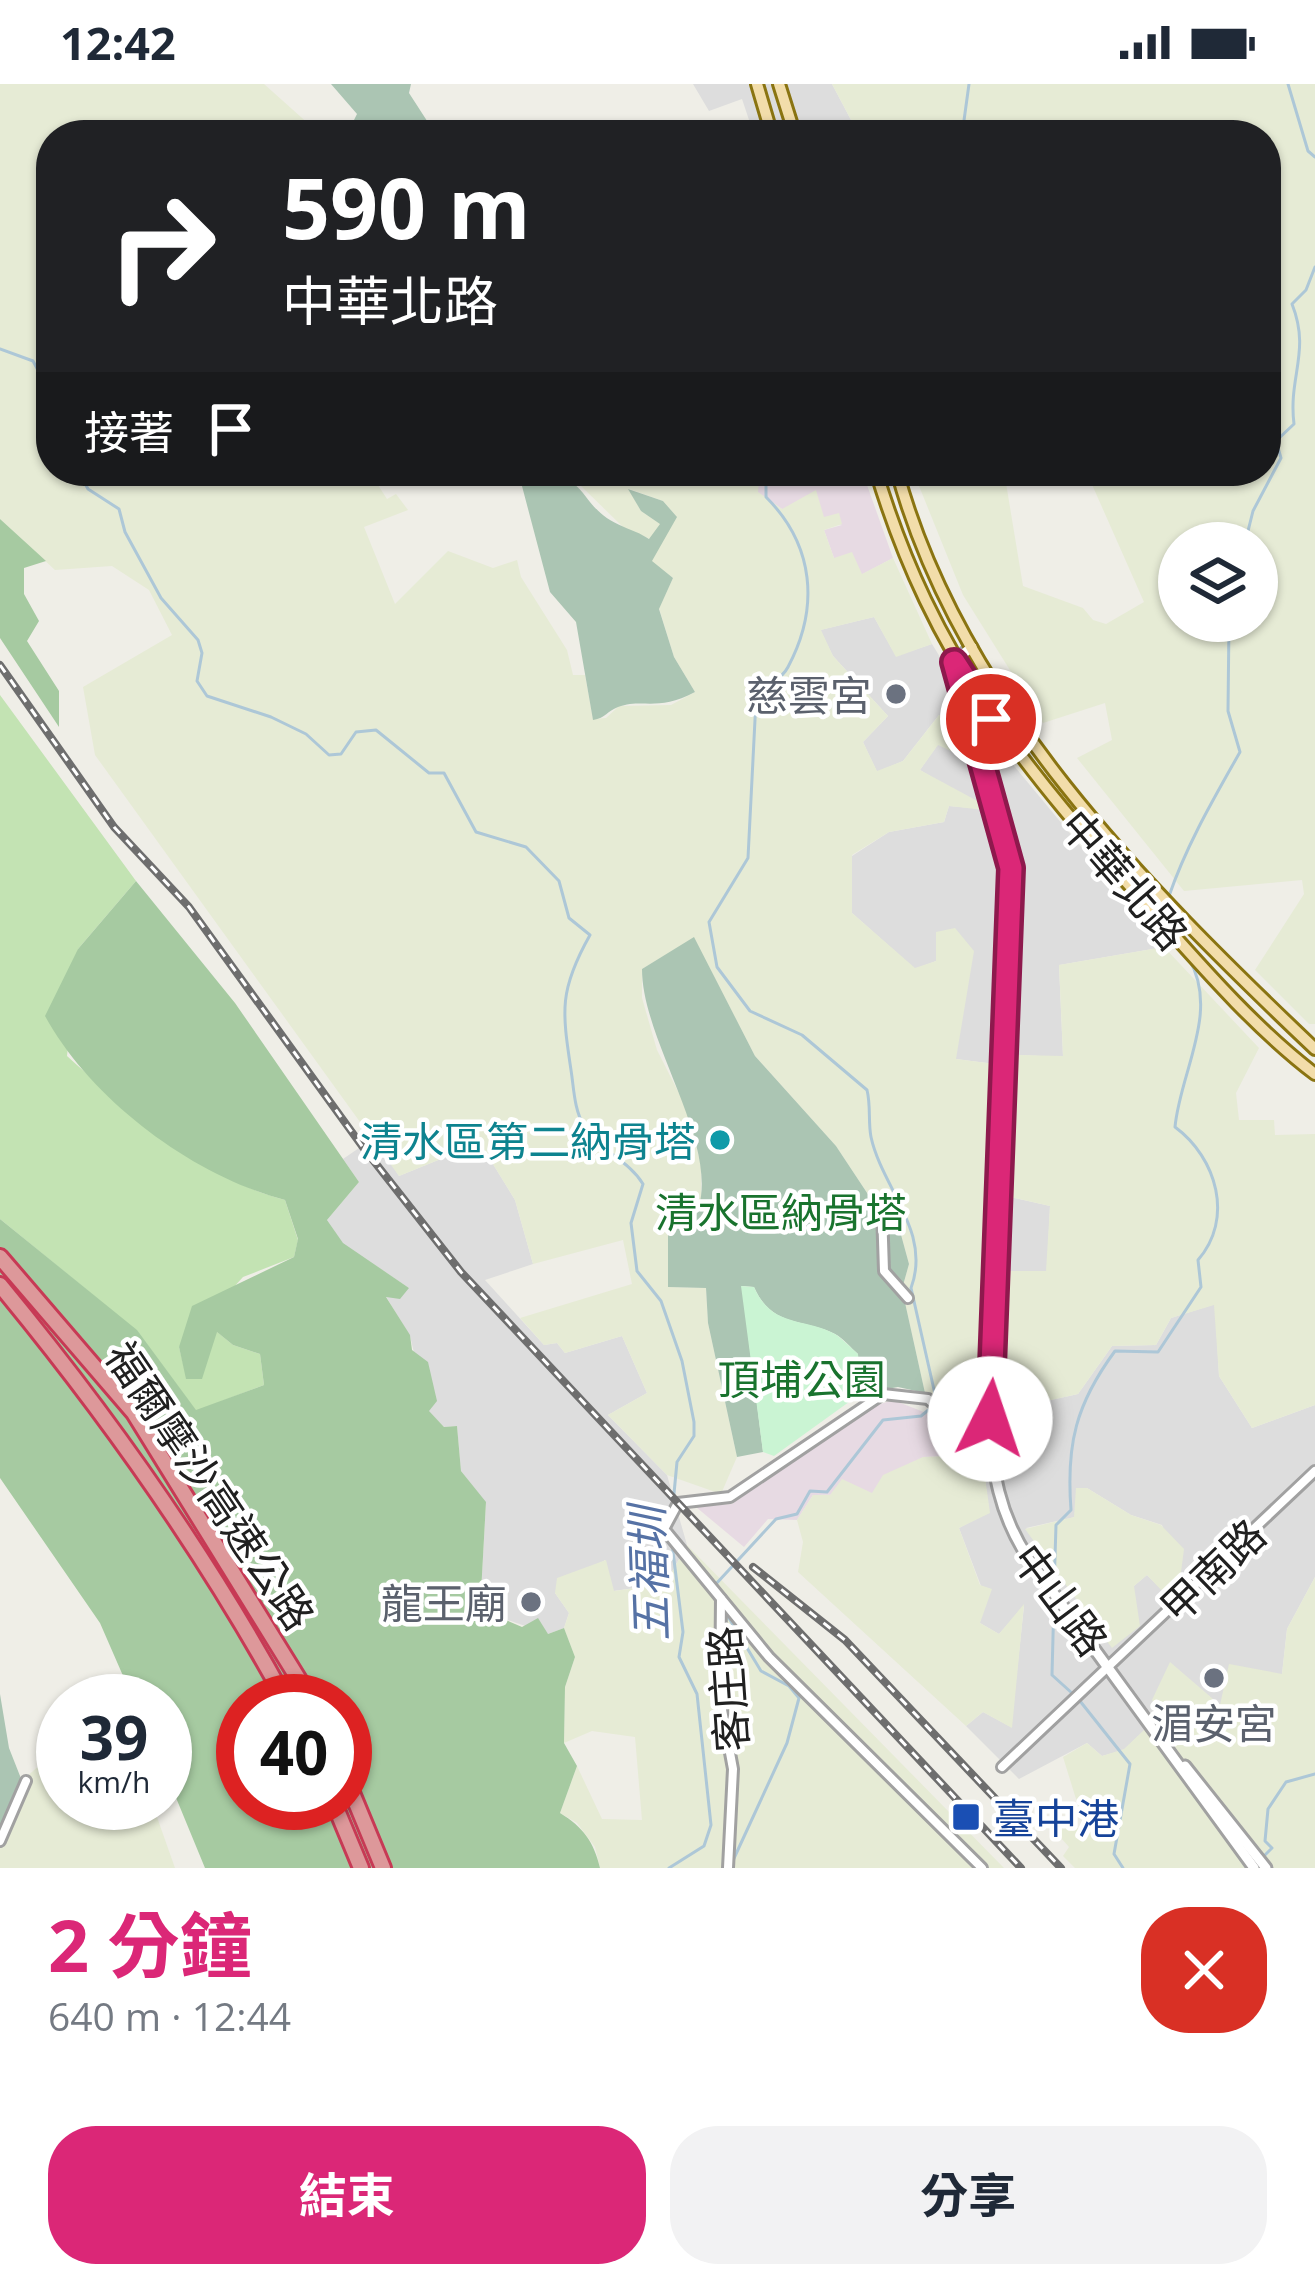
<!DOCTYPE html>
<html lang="zh-TW">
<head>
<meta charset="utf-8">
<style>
	body { margin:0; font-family:"Open Sans","Noto Sans TC",sans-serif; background:#f2f2f3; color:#1f2937; height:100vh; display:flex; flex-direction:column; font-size:45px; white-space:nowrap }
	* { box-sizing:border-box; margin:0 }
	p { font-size:39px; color:#747a83 }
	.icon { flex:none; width:66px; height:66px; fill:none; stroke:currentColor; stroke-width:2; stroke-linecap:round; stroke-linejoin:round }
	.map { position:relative; height:1784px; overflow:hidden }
	.panel { display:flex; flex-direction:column; background:#fff; flex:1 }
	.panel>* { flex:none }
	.hud { position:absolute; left:36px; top:36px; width:1245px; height:366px; border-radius:48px; box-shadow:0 3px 9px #0004; background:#202124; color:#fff; overflow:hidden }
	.buttons { position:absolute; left:1158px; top:438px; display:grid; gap:24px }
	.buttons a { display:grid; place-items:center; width:120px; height:120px; border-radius:50%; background:#fff; box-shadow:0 3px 9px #0004; font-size:60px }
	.speed { position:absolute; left:36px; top:1590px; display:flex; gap:24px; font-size:60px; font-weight:700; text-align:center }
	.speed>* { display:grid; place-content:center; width:156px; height:156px; border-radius:50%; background:#fff; box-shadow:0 3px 9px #0004; line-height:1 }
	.speed small { font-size:30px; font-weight:400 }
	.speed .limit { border:18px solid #d22; background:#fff; color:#111 }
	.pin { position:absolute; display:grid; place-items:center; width:102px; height:102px; color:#fff; margin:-51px; border:6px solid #fff; border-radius:50%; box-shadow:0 3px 12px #0007 }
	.me { position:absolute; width:132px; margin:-66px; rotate:4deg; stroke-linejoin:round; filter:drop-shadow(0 0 9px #0008) }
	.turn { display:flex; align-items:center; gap:42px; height:252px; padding:0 48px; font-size:54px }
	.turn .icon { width:156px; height:156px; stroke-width:2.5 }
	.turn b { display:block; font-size:84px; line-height:102px }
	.then { display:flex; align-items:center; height:114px; padding:0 48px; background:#0003; gap:24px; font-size:45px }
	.round { display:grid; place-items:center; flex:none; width:126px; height:126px; border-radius:48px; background:#f2f2f3 }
	.headline { display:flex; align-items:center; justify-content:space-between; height:204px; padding:0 48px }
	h1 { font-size:72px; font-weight:700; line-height:90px; color:#db2777 }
	.action { display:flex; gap:24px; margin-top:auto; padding:24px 48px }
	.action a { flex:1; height:138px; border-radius:48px; background:#db2777; color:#fff; font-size:48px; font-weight:700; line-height:138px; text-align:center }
	.action a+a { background:#f2f2f3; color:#1f2937 }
	.status { display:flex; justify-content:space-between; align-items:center; height:84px; padding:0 60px; background:#fff; direction:ltr }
	.status svg { height:33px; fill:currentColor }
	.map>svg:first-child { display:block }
	.residential { fill:#ddd; fill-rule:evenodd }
	.industrial { fill:#e7dae3 }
	.farmland { fill:#e6ebd5; fill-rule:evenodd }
	.grass { fill:#c3e3b3 }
	.forest { fill:#a6caa1; fill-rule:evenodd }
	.cemetery { fill:#abc5b3 }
	.park { fill:#caf4d3 }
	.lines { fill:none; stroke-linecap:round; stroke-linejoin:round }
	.stream { stroke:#adc7d7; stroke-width:3 }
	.minor-casing { stroke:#a1a1a1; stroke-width:14 }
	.tertiary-casing { stroke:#a1a1a1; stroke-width:15 }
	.primary-casing { stroke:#8a7411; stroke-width:16 }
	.motorway-casing { stroke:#c73a55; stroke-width:20 }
	.minor { stroke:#fff; stroke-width:8 }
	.tertiary { stroke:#fff; stroke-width:9 }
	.primary { stroke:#f2ddaa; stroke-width:10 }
	.motorway { stroke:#dd989a; stroke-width:14 }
	.rail-casing { stroke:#6e6e6e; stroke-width:8 }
	.rail { stroke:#fff; stroke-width:3; stroke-dasharray:9; stroke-linecap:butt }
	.route-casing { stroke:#8e194d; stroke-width:30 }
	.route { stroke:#db2777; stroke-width:21 }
	.worship-dot { fill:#6b7280; stroke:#fff; stroke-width:4.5 }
	.culture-dot { fill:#0f9aa8; stroke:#fff; stroke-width:4.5 }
	.transit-dot { fill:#1a4fb4; stroke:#fff; stroke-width:4.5 }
	.labels { text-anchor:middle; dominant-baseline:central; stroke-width:9; stroke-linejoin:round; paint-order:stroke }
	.worship-label { font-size:42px; fill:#5b616d; stroke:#fff; text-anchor:end }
	.street-label { font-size:42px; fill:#202020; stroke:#fff }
	.culture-label { font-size:42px; fill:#0d838f; stroke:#fff; text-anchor:end }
	.park-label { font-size:42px; fill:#19732e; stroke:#fff }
	.transit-label { font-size:42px; fill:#164399; stroke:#fff; text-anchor:start }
	.water-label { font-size:45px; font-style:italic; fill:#5672a5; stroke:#fff }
</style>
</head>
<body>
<div class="status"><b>12:42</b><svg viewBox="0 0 49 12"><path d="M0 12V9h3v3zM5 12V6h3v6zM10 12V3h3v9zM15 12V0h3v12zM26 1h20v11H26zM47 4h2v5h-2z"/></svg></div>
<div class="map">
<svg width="1315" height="1784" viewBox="0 0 1315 1784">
	<rect width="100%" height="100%" fill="#efeee7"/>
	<!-- residential -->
	<g class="residential">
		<path d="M693,0H832L859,51H754L742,15L709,27Z"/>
		<path d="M874,533L896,572L932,560L986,648L1164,863L1059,881L1063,973L1018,971L995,980L956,975L936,849V877L915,885L852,829V772L889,748L944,738L949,722L984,725L920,686L938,660L968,674L939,631L903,677L877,688L863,658L888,632L833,572L820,546Z"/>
		<path d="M375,1053L399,1092L480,1059L515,1116L533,1180L485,1196L544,1261L557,1259L565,1269L622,1252L647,1309L608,1331L667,1391L687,1461L665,1500L613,1507L605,1476L555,1509L569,1529L564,1544L548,1550L494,1531L481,1509L486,1419L461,1387L457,1342L444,1343L428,1327L410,1252L385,1211L409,1204L343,1160L327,1136L359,1098L343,1075Z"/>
		<path d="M1010,1113L1050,1122L1047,1187H1008Z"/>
		<path d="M1215,1220L1219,1292L1252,1344L1315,1321V1493L1287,1545L1282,1590L1220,1622L1161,1630L1124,1666L1102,1672L1087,1659L1019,1695L966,1642L983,1628L1011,1643L1024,1522L999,1550L980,1539L981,1502L959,1444L989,1428L982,1371L1002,1327L1078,1310L1112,1262L1156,1261L1171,1234ZM1087,1404L1131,1431L1162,1441L1180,1496L1165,1509L1147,1491L1134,1502L1026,1444L1075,1433Z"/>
	</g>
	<!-- industrial -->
	<g class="industrial">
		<path d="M760,387H862L893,474L861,491L834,474L824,446L842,441L782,425L757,408Z"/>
		<path d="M893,1316L939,1334L982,1371L923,1373L872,1410L813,1411L797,1436L768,1435L744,1463L696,1423L732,1420L865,1325Z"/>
	</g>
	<!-- farmland -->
	<g class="farmland">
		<path d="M0,0H264L311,42L307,51H51V387H369L387,415L396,410L408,426L364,443L395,520L448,467L493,484L517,476L521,493L567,566L573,591H585L593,635L606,634L619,622L671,621L695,608L674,573L659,524L673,494L651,477L676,432L663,417L629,405L641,427L661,440L650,455L624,444L581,402L555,387H760L758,408L782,425L816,406L824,433L839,429L842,440L824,446L834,474L852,468L862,490L893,474L932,560L896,573L874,533L821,546L833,572L888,632L863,658L877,687L903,677L939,631L956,629L968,675L938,661L920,686L983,720L984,726L949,722L944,738L889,748L852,771V829L915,884L936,877V848L955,844L974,867L956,975L995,980L982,1351L925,1309L902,1205L909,1180L900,1147L879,1127L836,1062L755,972L694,854L642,885V914L657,966L687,1025L701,1082V1126L689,1144H668V1203L706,1204L708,1239L737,1373L721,1410L667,1391L608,1331L647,1309L622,1252L565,1269L557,1259L544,1261L520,1234L632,1200L623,1156L533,1180L515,1116L480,1059L399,1092L95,671L83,603L172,551L149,506L112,482L55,486L0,435Z"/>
		<path d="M832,0H1315V940H1309L1255,886L1304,810L1302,796L1184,807L1077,674L1112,656L1105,619L1043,639L963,511L913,387H1004L1023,502L1083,524L1093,536L1106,540L1144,518L1086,387H1266V51H859ZM1179,459H1257V537H1179Z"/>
		<path d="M1164,863L1259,964L1236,1009L1239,1036H1274L1275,1051L1315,1050V1321L1252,1344L1219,1292L1214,1221L1171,1234L1156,1261L1112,1262L1078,1310L1002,1327L1008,1187H1046L1050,1122L1010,1113L1018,971L1063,972L1059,881Z"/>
		<path d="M982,1371L990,1429L959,1444L980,1501L992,1505L980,1539L999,1550L1024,1520L1012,1644L983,1628L966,1642L798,1488L803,1458L797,1436L813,1411H830L842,1395L872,1409L883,1391L923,1373Z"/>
		<path d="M1076,1404H1087L1131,1431L1161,1441L1184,1465L1180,1496L1164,1509L1147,1491L1134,1502L1140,1542L1112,1564L1025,1445L1074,1433Z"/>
		<path d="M687,1461L1004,1784H600L595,1763L577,1739L560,1729L577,1682L602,1735L642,1736L635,1653L592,1647L564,1659L565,1603L575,1573L564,1544L569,1529L555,1509L557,1494L606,1476L614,1507L665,1500Z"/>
		<path d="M1315,1493V1784H1075L1063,1772L1069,1763L1053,1745L1085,1744L1063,1673L1087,1659L1102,1672L1124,1665L1161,1630L1152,1616L1170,1578L1220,1621L1229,1580L1282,1590L1287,1545Z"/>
		<path d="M63,1660V1719H152L175,1784H0V1744L22,1697Z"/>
	</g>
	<!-- grass -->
	<path class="grass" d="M0,611L136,797L78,865L67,972C132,1030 199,1093 285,1116L298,1156L294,1173L243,1193L179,1263L187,1295L216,1247L233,1261L260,1270L264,1301L196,1327L137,1247L0,1135Z"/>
	<!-- forest -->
	<g class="forest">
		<path d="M0,435L46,477L24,484V510L39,537L27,557L59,607V643L0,554Z"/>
		<path d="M136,797L235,919L359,1098L327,1136L343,1159L409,1204L400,1215L386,1213L410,1251L412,1266L428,1278L437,1317L429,1327L444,1343L457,1342L461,1387L486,1418L481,1509L494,1531L522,1543L538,1534L548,1550L564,1544L575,1573L565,1603L564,1659L577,1682L560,1729C583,1743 594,1758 600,1784H205L165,1687V1617H134L100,1539L0,1394V1135L137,1246L196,1326L264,1301L260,1270L233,1261L217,1248L202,1295H186L179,1263L192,1222L294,1173L298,1155L285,1116C193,1092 91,1016 45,932L78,865ZM243,1617H345V1719H243Z"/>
	</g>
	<!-- cemetery -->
	<g class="cemetery">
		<path d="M331,0H411L409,9L431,43L447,37L464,51H353L349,46L357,30Z"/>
		<path d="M518,387C598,387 572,422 624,443C633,447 640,449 649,455L660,440L641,427L628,405L663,417L677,433L652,477L673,494L659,525L674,573L695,608C658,628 643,614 618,623C607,627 606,634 593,636L576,538L550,508Z"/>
		<path d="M694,853L755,972L836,1062L879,1127L900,1147L909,1180L902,1205L925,1309L898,1303L860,1310L858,1270C851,1264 843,1254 835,1250C803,1234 772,1244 754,1203L742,1202L763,1368L737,1373L708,1239L706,1204L668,1203V1143L689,1144C735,1078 642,964 642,885Z"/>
		<path d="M0,1610L9,1664L22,1697L0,1744Z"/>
	</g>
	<!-- park -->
	<path class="park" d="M741,1202L754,1203C772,1244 803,1233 835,1250C843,1255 851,1264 858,1270L860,1310L774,1372L763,1368Z"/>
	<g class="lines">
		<!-- stream -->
		<g class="stream">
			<path d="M1288,0L1308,67L1315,73"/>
			<path d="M962,51L969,0"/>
			<path d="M0,265L33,277L51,310"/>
			<path d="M78,387L88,405L119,425L125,448L161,514L198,556L202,569L197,597L207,612L271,633L306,650L329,671L341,670L356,648L376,646L429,689H444L476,748L526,763L559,797L569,834L590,851C559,906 562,926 571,986C574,1005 574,1025 584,1042C598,1067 628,1075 643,1100L631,1139L637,1187L661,1217L682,1277L694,1338V1352L677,1378L673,1420"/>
			<path d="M1245,459L1253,427L1281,374L1276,357L1294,340C1288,292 1311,268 1292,220L1306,206L1315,183"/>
			<path d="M1169,812C1187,760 1213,716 1240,668L1228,627L1229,537"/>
			<path d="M1166,821L1169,841"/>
			<path d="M715,1501L776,1435L797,1430L810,1407L827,1408L883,1336L921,1332L937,1319L911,1204C932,1148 882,1104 871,1053C868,1038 871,1022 867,1006L802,951L750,927L717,883L709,838L748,774L756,616C764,602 781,597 788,583C820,523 814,461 766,413V387"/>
			<path d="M1054,1505L1056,1441L1071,1426C1066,1360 1076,1320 1115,1267L1158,1268L1201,1203L1198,1176C1234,1135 1217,1074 1175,1043C1180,988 1220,928 1189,875"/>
			<path d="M1054,1514L1052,1591L1073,1610"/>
			<path d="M724,1526L761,1587L789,1602L799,1614L787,1659L730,1783"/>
			<path d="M1080,1617L1130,1680L1114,1770L1123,1784"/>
			<path d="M1261,1775L1272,1764L1265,1757L1268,1725L1286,1698L1315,1690"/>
			<path d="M669,1784L704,1762L711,1741L697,1610L679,1573L683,1548L672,1460"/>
		</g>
		<!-- minor casing -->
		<g class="minor-casing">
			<g id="minor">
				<path d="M882,1126L884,1187L908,1214"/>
				<path d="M721,1515L720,1615L733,1685L728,1784"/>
				<path d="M1002,1683L1315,1387"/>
				<path d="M0,1757L26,1697"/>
				<path d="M982,1784L769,1573L664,1445L678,1419L730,1413L883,1310L928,1315L991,1372"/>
			</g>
		</g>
		<!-- tertiary casing -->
		<g class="tertiary-casing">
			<g id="tertiary">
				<path d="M972,563L954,577L1011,785L990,1335C992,1388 999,1429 1028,1474L1254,1784"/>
				<path d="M1185,1682L1266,1784"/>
			</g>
		</g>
		<!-- primary casing -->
		<g class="primary-casing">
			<g id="primary">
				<path d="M757,0L772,51"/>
				<path d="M779,0L795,51"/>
				<path d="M876,387C933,577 1025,685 1154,829C1203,884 1256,945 1315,990"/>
				<path d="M897,387C959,618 1146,804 1315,965"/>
			</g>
		</g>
		<!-- motorway casing -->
		<g class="motorway-casing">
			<g id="motorway">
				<path d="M0,1173L134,1329L312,1617"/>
				<path d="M0,1201C109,1333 204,1467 286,1617"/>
				<path d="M345,1692L383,1784"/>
				<path d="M334,1719L361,1784"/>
			</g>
		</g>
		<!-- minor -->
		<use href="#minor" class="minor"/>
		<!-- tertiary -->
		<use href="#tertiary" class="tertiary"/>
		<!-- primary -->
		<use href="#primary" class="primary"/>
		<!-- motorway -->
		<use href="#motorway" class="motorway"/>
		<!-- rail casing -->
		<g class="rail-casing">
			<g id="rail">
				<path d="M0,581L114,743L189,823L362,1062L461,1188L1021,1784"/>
				<path d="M753,1483L845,1556L1061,1784"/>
			</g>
		</g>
		<!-- rail -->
		<use href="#rail" class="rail"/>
	</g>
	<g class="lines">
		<!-- route casing -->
		<g class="route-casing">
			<path id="route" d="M990,1335L1011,784L954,578L991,635"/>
		</g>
		<!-- route -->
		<use href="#route" class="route"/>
	</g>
	<!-- markers -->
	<g class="worship-dot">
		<circle cx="896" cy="610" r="12"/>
		<circle cx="531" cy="1518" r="12"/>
		<circle cx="1214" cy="1594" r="12"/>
	</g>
	<circle class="culture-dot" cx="720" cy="1056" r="12"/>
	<rect class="transit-dot" x="951" y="1718" width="30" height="30" rx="6"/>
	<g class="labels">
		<!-- worship labels -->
		<g class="worship-label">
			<text x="872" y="610">慈雲宮</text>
			<text x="507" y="1518">龍王廟</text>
			<text x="1214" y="1638" text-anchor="middle">湄安宮</text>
		</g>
		<!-- street labels -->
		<g class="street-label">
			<text transform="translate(1125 795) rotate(49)">中華北路</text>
			<text transform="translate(211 1401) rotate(56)">福爾摩沙高速公路</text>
			<text transform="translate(1212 1486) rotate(-44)">甲南路</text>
			<text transform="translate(1061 1515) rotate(53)">中山路</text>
			<text transform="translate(727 1605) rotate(-94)">客庄路</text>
		</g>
		<!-- culture labels -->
		<g class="culture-label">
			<text x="696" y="1056">清水區第二納骨塔</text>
		</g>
		<!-- park labels -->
		<g class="park-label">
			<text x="781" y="1127">清水區納骨塔</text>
			<text x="802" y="1294">頂埔公園</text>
		</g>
		<!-- transit labels -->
		<g class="transit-label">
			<text x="993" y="1733">臺中港</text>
		</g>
		<!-- water labels -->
		<g class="water-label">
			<text transform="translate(648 1490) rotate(-92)">五福圳</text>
		</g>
	</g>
</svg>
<div class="buttons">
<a><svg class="icon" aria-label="layers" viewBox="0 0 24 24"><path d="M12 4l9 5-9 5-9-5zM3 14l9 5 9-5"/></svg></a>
</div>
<div class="speed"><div>39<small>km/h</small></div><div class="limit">40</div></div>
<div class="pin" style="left:991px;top:635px;background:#d93025"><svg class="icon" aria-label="arrive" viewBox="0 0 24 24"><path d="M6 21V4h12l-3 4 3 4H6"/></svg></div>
<svg class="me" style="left:990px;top:1335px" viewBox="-20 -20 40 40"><circle r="19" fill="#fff"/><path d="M0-13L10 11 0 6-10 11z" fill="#db2777"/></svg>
<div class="hud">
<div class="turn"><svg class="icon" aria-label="right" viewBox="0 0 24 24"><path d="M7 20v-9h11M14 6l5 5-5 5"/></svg><div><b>590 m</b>中華北路</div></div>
<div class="then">接著<svg class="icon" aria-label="arrive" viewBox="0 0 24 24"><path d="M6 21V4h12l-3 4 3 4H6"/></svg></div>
</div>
</div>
<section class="panel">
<div class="headline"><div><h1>2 分鐘</h1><p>640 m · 12:44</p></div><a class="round" style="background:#d93025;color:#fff"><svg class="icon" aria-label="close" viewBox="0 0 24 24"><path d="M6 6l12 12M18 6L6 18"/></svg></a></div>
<div class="action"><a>結束</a><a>分享</a></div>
</section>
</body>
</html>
